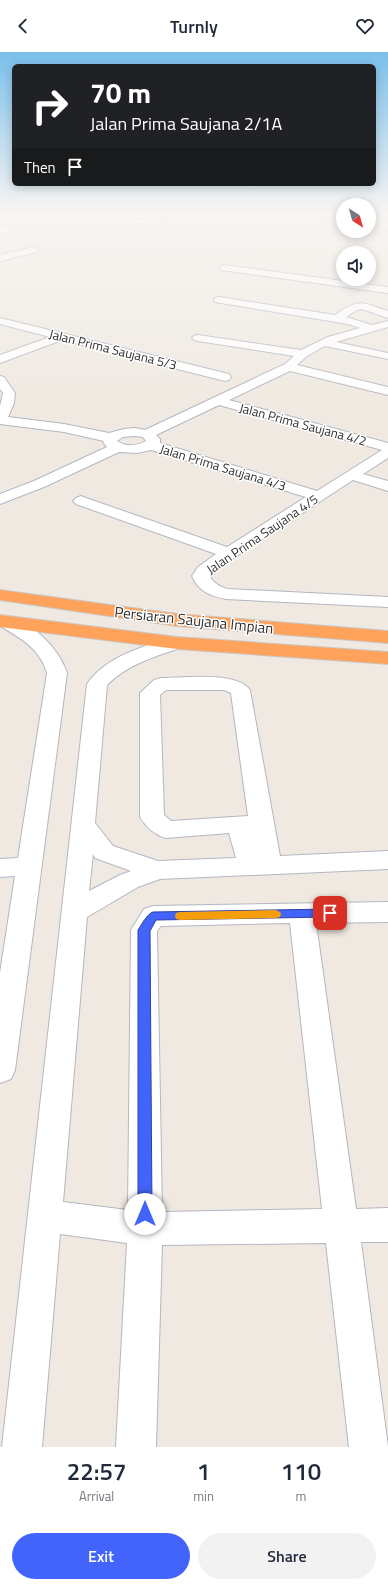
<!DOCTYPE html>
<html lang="en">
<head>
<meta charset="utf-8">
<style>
	body { margin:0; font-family:"Titillium Web",sans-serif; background:#f2f2f3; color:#1f2937; height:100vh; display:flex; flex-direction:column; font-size:15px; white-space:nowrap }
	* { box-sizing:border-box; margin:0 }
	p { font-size:13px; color:#747a83 }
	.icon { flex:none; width:22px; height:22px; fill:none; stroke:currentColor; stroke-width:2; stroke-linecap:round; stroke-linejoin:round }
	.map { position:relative; height:1395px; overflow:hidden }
	.drawer { display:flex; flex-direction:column; background:#fff; flex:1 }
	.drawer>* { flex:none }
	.top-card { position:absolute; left:12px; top:12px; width:364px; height:122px; border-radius:6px; box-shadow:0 2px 10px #0003; background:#202124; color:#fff; overflow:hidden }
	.needle { width:26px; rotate:143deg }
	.controls { position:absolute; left:336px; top:146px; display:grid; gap:8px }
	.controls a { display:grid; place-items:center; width:40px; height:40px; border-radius:50%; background:#fff; box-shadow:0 2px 10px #0003; font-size:20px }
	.pin { position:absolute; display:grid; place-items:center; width:34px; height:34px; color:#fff; margin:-17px; border-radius:8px; box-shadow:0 2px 6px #0006 }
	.me { position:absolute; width:44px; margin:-22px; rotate:0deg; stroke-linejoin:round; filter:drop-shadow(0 0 3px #0008) }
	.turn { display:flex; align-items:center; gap:14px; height:84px; padding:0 12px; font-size:18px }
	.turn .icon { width:52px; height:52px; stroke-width:2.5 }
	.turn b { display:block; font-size:28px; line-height:34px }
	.then { display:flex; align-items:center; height:38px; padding:0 12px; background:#0003; gap:8px; font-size:15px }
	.eta { display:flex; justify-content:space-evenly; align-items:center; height:68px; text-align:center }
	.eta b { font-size:24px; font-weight:600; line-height:28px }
	.primary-button { display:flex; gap:8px; margin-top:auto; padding:8px 12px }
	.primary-button a { flex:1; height:46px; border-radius:24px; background:#4264fb; color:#fff; font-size:16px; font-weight:600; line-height:46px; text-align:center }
	.primary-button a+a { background:#f2f2f3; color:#1f2937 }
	header { display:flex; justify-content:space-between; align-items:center; height:52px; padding:0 12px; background:#fff; font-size:18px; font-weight:600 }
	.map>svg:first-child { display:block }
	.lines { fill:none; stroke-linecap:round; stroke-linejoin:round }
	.minor-casing { stroke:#b4b7c1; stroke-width:2 }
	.highway-casing { stroke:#c9c9c9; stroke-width:2 }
	.minor { fill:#fff; fill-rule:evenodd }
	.highway { fill:#ffa35c; fill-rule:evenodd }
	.route { fill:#4264fb; stroke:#2b41a3 }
	.slow { fill:#f59e0b }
	.labels { text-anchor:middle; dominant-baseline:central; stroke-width:3; stroke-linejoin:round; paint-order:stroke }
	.far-street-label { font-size:13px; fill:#2e2e2e; stroke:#fff }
	.street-label { font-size:15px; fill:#2e2e2e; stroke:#fff }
</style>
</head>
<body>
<header><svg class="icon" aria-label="back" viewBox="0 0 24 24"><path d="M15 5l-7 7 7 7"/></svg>Turnly<svg class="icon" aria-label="heart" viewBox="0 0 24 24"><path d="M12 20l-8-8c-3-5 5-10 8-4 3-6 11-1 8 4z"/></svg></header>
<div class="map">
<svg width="388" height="1395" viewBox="0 0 388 1395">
	<rect width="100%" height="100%" fill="#efe9e1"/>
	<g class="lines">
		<!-- minor casing -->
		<g class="minor-casing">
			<g id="minor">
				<path d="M43,162H51L55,168L64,170L161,166L165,168L161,170L61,175L49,172Z"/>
				<path d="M307,162H343V165L310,166L306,164Z"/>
				<path d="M369,163L380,170L388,172V177L374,174L369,169Z"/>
				<path d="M11,174L15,176L14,178L0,182V176Z"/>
				<path d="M34,195L38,198L37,200L0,209V203Z"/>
				<path d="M224,213L388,235V241L221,218L219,216Z"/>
				<path d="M219,245L335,263C360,246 361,250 388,259V266L362,257L357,258L346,265L372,273L388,269V275L336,290L388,301V307L325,294L307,304L297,313L388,335V343L290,319L229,348L388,391V406L363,422L388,429V439L353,428L235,505L211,522L210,524C213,531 219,534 227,537L388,545V555L226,547C211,544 199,540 192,524L198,515L216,502L76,452L73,449L76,446L81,444L86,446L227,495L306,445L151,398L137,401L119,400L44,435L0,452V442L34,429L107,395L103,390L104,389L64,380L0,372V354L3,341L0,337V324L4,325L15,341L14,351L8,365L64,372L109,381L124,377L135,376L145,378L285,312L294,304L198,289L194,288L192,286L194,284L198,283L301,298L328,285L360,276L348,272L215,250L214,248L215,246ZM219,353L382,398L317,439L160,391V387L156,383ZM135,384L143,385L146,389C137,394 126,395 117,389L123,385Z"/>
				<path d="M0,266L229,322L231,325L229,328L225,329L62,288L0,311V303L50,285L0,272Z"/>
				<path d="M7,564C33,571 59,596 67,621L15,1018L11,1027L0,1031V921L15,824L0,825V807L18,806L47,621C40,597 21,586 0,574V566Z"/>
				<path d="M177,585L184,587L187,591L184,595C156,604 128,612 107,633L95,771L113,794L158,809L236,806L229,781L166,786C155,783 146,775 140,765V641L154,628L161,626C183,626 237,619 250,638L280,804L388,799V817L160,827L138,835L87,865L63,1150L128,1158L131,878L144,857L153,854L388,850V870L316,871L356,1157L388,1156V1190H361L388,1395H349L326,1191L162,1193L156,1395H116L127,1191L60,1182L42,1395H2L87,632C106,604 146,593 177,585ZM166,638H224L231,641L248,764L171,769L164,763L160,643ZM93,802L95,806L131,819L120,823L89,839ZM290,871L322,1157L162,1160L157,879L161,874Z"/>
			</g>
		</g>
		<!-- highway casing -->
		<g class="highway-casing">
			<g id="highway">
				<path d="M0,538L177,562L388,579V591L177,574L0,548Z"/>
				<path d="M0,563L177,585L388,600V612L177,597L0,575Z"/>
			</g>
		</g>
		<!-- minor -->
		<use href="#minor" class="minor"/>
		<!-- highway -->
		<use href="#highway" class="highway"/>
	</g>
	<!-- sky -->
	<linearGradient id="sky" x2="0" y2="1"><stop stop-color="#7abfeb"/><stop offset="0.45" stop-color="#f8f5f2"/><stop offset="1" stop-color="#f8f5f2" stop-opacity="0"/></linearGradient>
	<rect width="388" height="357" fill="url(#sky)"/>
	<!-- route -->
	<path class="route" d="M330,857L334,858L336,861L334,864L330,865L156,868L150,879L152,1162L150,1166L145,1168L140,1166L138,1162V878C142,872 147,862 153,860Z"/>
	<!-- slow -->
	<path class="slow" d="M276,858L280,860L281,862L280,865L276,866L180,868L176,867L175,864L176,861L180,860Z"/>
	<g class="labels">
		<!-- far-street labels -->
		<g class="far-street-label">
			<text transform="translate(113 297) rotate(14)">Jalan Prima Saujana 5/3</text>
			<text transform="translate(303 372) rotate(15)">Jalan Prima Saujana 4/2</text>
			<text transform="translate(223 415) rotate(17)">Jalan Prima Saujana 4/3</text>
			<text transform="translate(262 482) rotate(-34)">Jalan Prima Saujana 4/5</text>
		</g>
		<!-- street labels -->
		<g class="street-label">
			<text transform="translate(194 568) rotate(6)">Persiaran Saujana Impian</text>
		</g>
	</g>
</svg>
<div class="controls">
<a><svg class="needle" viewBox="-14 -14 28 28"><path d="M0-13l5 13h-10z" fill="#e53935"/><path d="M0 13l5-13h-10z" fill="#747a83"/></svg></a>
<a><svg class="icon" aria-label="sound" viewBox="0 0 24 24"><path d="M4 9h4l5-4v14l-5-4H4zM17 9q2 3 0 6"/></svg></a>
</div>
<div class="pin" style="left:330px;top:861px;background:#d93025"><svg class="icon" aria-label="arrive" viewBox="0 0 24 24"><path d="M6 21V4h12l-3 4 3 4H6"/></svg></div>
<svg class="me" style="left:145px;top:1162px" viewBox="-20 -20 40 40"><circle r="19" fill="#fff"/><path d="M0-13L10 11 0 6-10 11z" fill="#4264fb"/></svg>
<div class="top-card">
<div class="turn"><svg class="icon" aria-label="right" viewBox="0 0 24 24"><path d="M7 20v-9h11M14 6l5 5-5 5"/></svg><div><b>70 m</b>Jalan Prima Saujana 2/1A</div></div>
<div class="then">Then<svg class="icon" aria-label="arrive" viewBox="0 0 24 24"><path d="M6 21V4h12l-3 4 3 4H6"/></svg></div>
</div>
</div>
<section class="drawer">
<div class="eta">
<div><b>22:57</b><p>Arrival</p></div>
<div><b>1</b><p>min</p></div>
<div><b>110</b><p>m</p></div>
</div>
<div class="primary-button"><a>Exit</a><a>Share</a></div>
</section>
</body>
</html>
